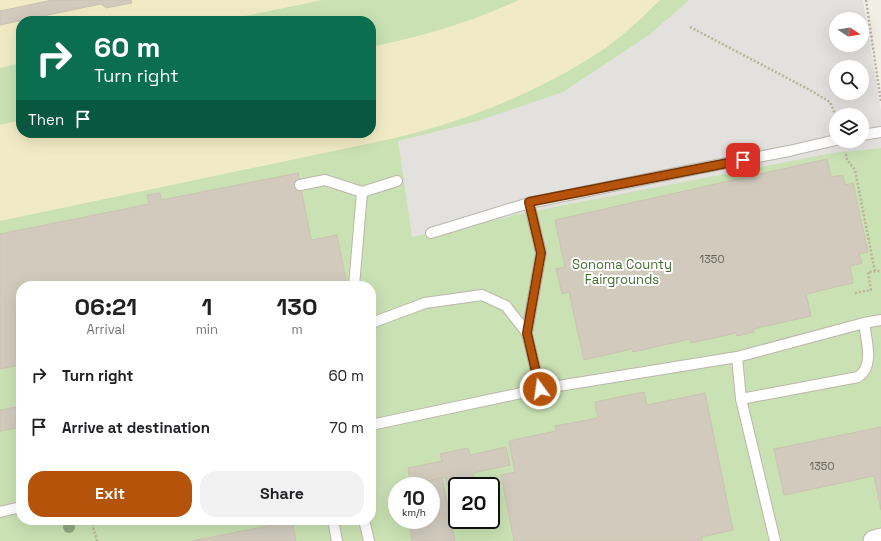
<!DOCTYPE html>
<html lang="en">
<head>
<meta charset="utf-8">
<style>
	body { margin:0; font-family:"Space Grotesk",sans-serif; background:#f2f2f2; color:#202124; height:100vh; display:flex; flex-direction:column; font-size:15px; white-space:nowrap }
	* { box-sizing:border-box; margin:0 }
	p { font-size:13px; color:#757577 }
	.icon { flex:none; width:22px; height:22px; fill:none; stroke:currentColor; stroke-width:2; stroke-linecap:round; stroke-linejoin:round }
	.map { position:relative; flex:1; overflow:hidden }
	.sheet { position:absolute; left:16px; top:281px; width:360px; height:244px; display:flex; flex-direction:column; background:#fff; border-radius:16px; box-shadow:0 4px 16px #0002 }
	.sheet>* { flex:none }
	.top-card { position:absolute; left:16px; top:16px; width:360px; height:122px; border-radius:16px; box-shadow:0 4px 16px #0002; background:#0b6e4f; color:#fff; overflow:hidden }
	.needle { width:26px; rotate:102deg }
	.controls { position:absolute; left:829px; top:12px; display:grid; gap:8px }
	.controls a { display:grid; place-items:center; width:40px; height:40px; border-radius:50%; background:#fff; box-shadow:0 4px 16px #0002; font-size:20px }
	.speed { position:absolute; left:388px; top:477px; display:flex; gap:8px; font-size:20px; font-weight:700; text-align:center }
	.speed>* { display:grid; place-content:center; width:52px; height:52px; border-radius:50%; background:#fff; box-shadow:0 4px 16px #0002; line-height:1 }
	.speed small { font-size:10px; font-weight:400 }
	.speed .limit { border:2px solid #111; border-radius:6px; background:#fff; color:#111 }
	.pin { position:absolute; display:grid; place-items:center; width:34px; height:34px; color:#fff; margin:-17px; border-radius:8px; box-shadow:0 2px 6px #0006 }
	.me { position:absolute; width:44px; margin:-22px; rotate:346deg; stroke-linejoin:round; filter:drop-shadow(0 0 3px #0008) }
	.turn { display:flex; align-items:center; gap:14px; height:84px; padding:0 12px; font-size:18px }
	.turn .icon { width:52px; height:52px; stroke-width:2.5 }
	.turn b { display:block; font-size:28px; line-height:34px }
	.then { display:flex; align-items:center; height:38px; padding:0 12px; background:#0003; gap:8px; font-size:15px }
	.eta { display:flex; justify-content:space-evenly; align-items:center; height:68px; text-align:center }
	.eta b { font-size:24px; font-weight:700; line-height:28px }
	.cta { display:flex; gap:8px; margin-top:auto; padding:8px 12px }
	.cta a { flex:1; height:46px; border-radius:16px; background:#b45309; color:#fff; font-size:16px; font-weight:700; line-height:46px; text-align:center }
	.cta a+a { background:#f2f2f2; color:#202124 }
	ul { padding:0; list-style:none }
	li { display:flex; align-items:center; gap:12px; height:52px; padding:0 12px }
	li div { flex:1 }
	li b { display:block; font-size:15px }
	li em { font-style:normal }
	.map>svg:first-child { display:block }
	.green { fill:#c9e1b3; fill-rule:evenodd }
	.sand { fill:#f1ebc5 }
	.parking { fill:#e2e1de; fill-rule:evenodd }
	.building { fill:#d1cabd; stroke:#cbc3b1 }
	.lines { fill:none; stroke-linecap:round; stroke-linejoin:round }
	.service-casing { stroke:#bbb6aa; stroke-width:12 }
	.minor-casing { stroke:#bbb6aa; stroke-width:23 }
	.path { stroke:#bbb29c; stroke-width:2.5; stroke-dasharray:2 2; stroke-linecap:butt }
	.service { stroke:#fff; stroke-width:10 }
	.minor { stroke:#fff; stroke-width:21 }
	.tree { fill:#91a882 }
	.route-casing { stroke:#753606; stroke-width:10 }
	.route { stroke:#b45309; stroke-width:7 }
	.labels { text-anchor:middle; dominant-baseline:central; stroke-width:4; stroke-linejoin:round; paint-order:stroke }
	.number-label { font-size:11px; fill:#666258 }
	.park-label { font-size:13px; fill:#436e30; stroke:#fff }
</style>
</head>
<body>
<div class="map">
<svg width="881" height="541" viewBox="0 0 881 541">
	<rect width="100%" height="100%" fill="#f1eee6"/>
	<!-- green -->
	<path class="green" d="M0,0H861L881,133V541H0ZM836,19H862V45H836ZM21,21H371V133H21ZM836,67H862V93H836ZM836,115H862V141H836ZM21,286H371V520H21ZM397,486H431V520H397ZM457,486H491V520H457Z"/>
	<!-- sand -->
	<g class="sand">
		<path d="M0,0H322L222,21H21V63L0,68Z"/>
		<path d="M519,0H660C641,19 621,38 598,53C536,93 466,121 395,138L0,221V125L21,120V133H371V47C423,36 470,23 519,0Z"/>
	</g>
	<!-- parking -->
	<path class="parking" d="M689,0H863L881,111V148L832,153L550,208L412,237L398,141L478,121L563,92L649,35ZM836,19H862V45H836ZM836,67H862V93H836ZM836,115H862V141H836Z"/>
	<!-- building -->
	<g class="building">
		<path d="M52,0H131L132,3L106,8L101,4L0,25V11Z"/>
		<path d="M827,159L831,177L843,175L845,185L853,183L868,252L859,254L862,263L850,266L853,283L806,294L811,316L753,329L754,332L737,336L736,333L691,343L690,339L633,352L632,349L584,360L569,292L562,294L556,269L565,267L555,220Z"/>
		<path d="M298,173L311,240L337,235L346,280L333,286H21V365L0,369V234L149,204L147,195L160,193L161,200Z"/>
		<path d="M644,392L647,405L705,393L733,530L701,537L702,541H514L501,475L515,472L509,441L556,431L555,426L598,418L595,402Z"/>
		<path d="M21,406V427L0,431V410Z"/>
		<path d="M881,427V510L874,476L784,495L774,449Z"/>
		<path d="M506,447L510,465L473,473L474,479L447,485L445,477L411,485L408,468L442,461L440,454L468,448L470,455Z"/>
		<path d="M442,478L455,541H412L408,520H431V486H404Z"/>
		<path d="M292,521L296,541H192Z"/>
	</g>
	<g class="lines">
		<!-- service casing -->
		<g class="service-casing">
			<g id="service">
				<path d="M862,135L881,132"/>
				<path d="M300,185L325,180L362,192"/>
				<path d="M529,203L541,253L527,333L540,389L737,357"/>
				<path d="M431,233L529,203L696,169L789,151L836,140"/>
				<path d="M354,286L362,192L397,181"/>
				<path d="M864,323C866,340 875,366 858,377L741,399L737,357L864,323L881,320"/>
				<path d="M371,325L374,322L425,303L482,295L506,306L527,333"/>
				<path d="M741,399L775,541"/>
				<path d="M371,425L540,389"/>
				<path d="M0,512L21,507"/>
				<path d="M333,520L337,541"/>
				<path d="M364,520L369,541"/>
			</g>
		</g>
		<!-- minor casing -->
		<g class="minor-casing">
			<path id="minor" d="M874,541L881,539"/>
		</g>
		<!-- path -->
		<g class="path">
			<path d="M866,0L881,102"/>
			<path d="M690,27L808,89L830,102L836,116"/>
			<path d="M846,154L847,160L855,170L875,272"/>
			<path d="M855,293L871,290L868,272L881,271"/>
			<path d="M91,520L97,541"/>
		</g>
		<!-- service -->
		<use href="#service" class="service"/>
		<!-- minor -->
		<use href="#minor" class="minor"/>
	</g>
	<!-- trees -->
	<circle class="tree" cx="69" cy="527" r="6"/>
	<g class="lines">
		<!-- route casing -->
		<g class="route-casing">
			<path id="route" d="M540,389L527,333L541,253L529,202L743,160"/>
		</g>
		<!-- route -->
		<use href="#route" class="route"/>
	</g>
	<g class="labels">
		<!-- number labels -->
		<g class="number-label">
			<text x="712" y="259">1350</text>
			<text x="822" y="466">1350</text>
		</g>
		<!-- park labels -->
		<g class="park-label">
			<text x="622" y="264">Sonoma County<tspan x="622" dy="15">Fairgrounds</tspan></text>
		</g>
	</g>
</svg>
<div class="controls">
<a><svg class="needle" viewBox="-14 -14 28 28"><path d="M0-13l5 13h-10z" fill="#e53935"/><path d="M0 13l5-13h-10z" fill="#757577"/></svg></a>
<a><svg class="icon" aria-label="search" viewBox="0 0 24 24"><circle cx="10" cy="10" r="6"/><path d="M15 15l6 6"/></svg></a>
<a><svg class="icon" aria-label="layers" viewBox="0 0 24 24"><path d="M12 4l9 5-9 5-9-5zM3 14l9 5 9-5"/></svg></a>
</div>
<div class="speed"><div>10<small>km/h</small></div><div class="limit">20</div></div>
<div class="pin" style="left:743px;top:160px;background:#d93025"><svg class="icon" aria-label="arrive" viewBox="0 0 24 24"><path d="M6 21V4h12l-3 4 3 4H6"/></svg></div>
<svg class="me" style="left:540px;top:389px" viewBox="-20 -20 40 40"><circle r="17" fill="#b45309" stroke="#fff" stroke-width="3"/><path d="M0-11L8 9 0 5-8 9z" fill="#fff"/></svg>
<div class="top-card">
<div class="turn"><svg class="icon" aria-label="right" viewBox="0 0 24 24"><path d="M7 20v-9h11M14 6l5 5-5 5"/></svg><div><b>60 m</b>Turn right</div></div>
<div class="then">Then<svg class="icon" aria-label="arrive" viewBox="0 0 24 24"><path d="M6 21V4h12l-3 4 3 4H6"/></svg></div>
</div>
<section class="sheet">
<div class="eta">
<div><b>06:21</b><p>Arrival</p></div>
<div><b>1</b><p>min</p></div>
<div><b>130</b><p>m</p></div>
</div>
<ul>
<li><svg class="icon" aria-label="right" viewBox="0 0 24 24"><path d="M7 20v-9h11M14 6l5 5-5 5"/></svg><div><b>Turn right</b></div><em>60 m</em></li>
<li><svg class="icon" aria-label="arrive" viewBox="0 0 24 24"><path d="M6 21V4h12l-3 4 3 4H6"/></svg><div><b>Arrive at destination</b></div><em>70 m</em></li>
</ul>
<div class="cta"><a>Exit</a><a>Share</a></div>
</section>
</div>
</body>
</html>
